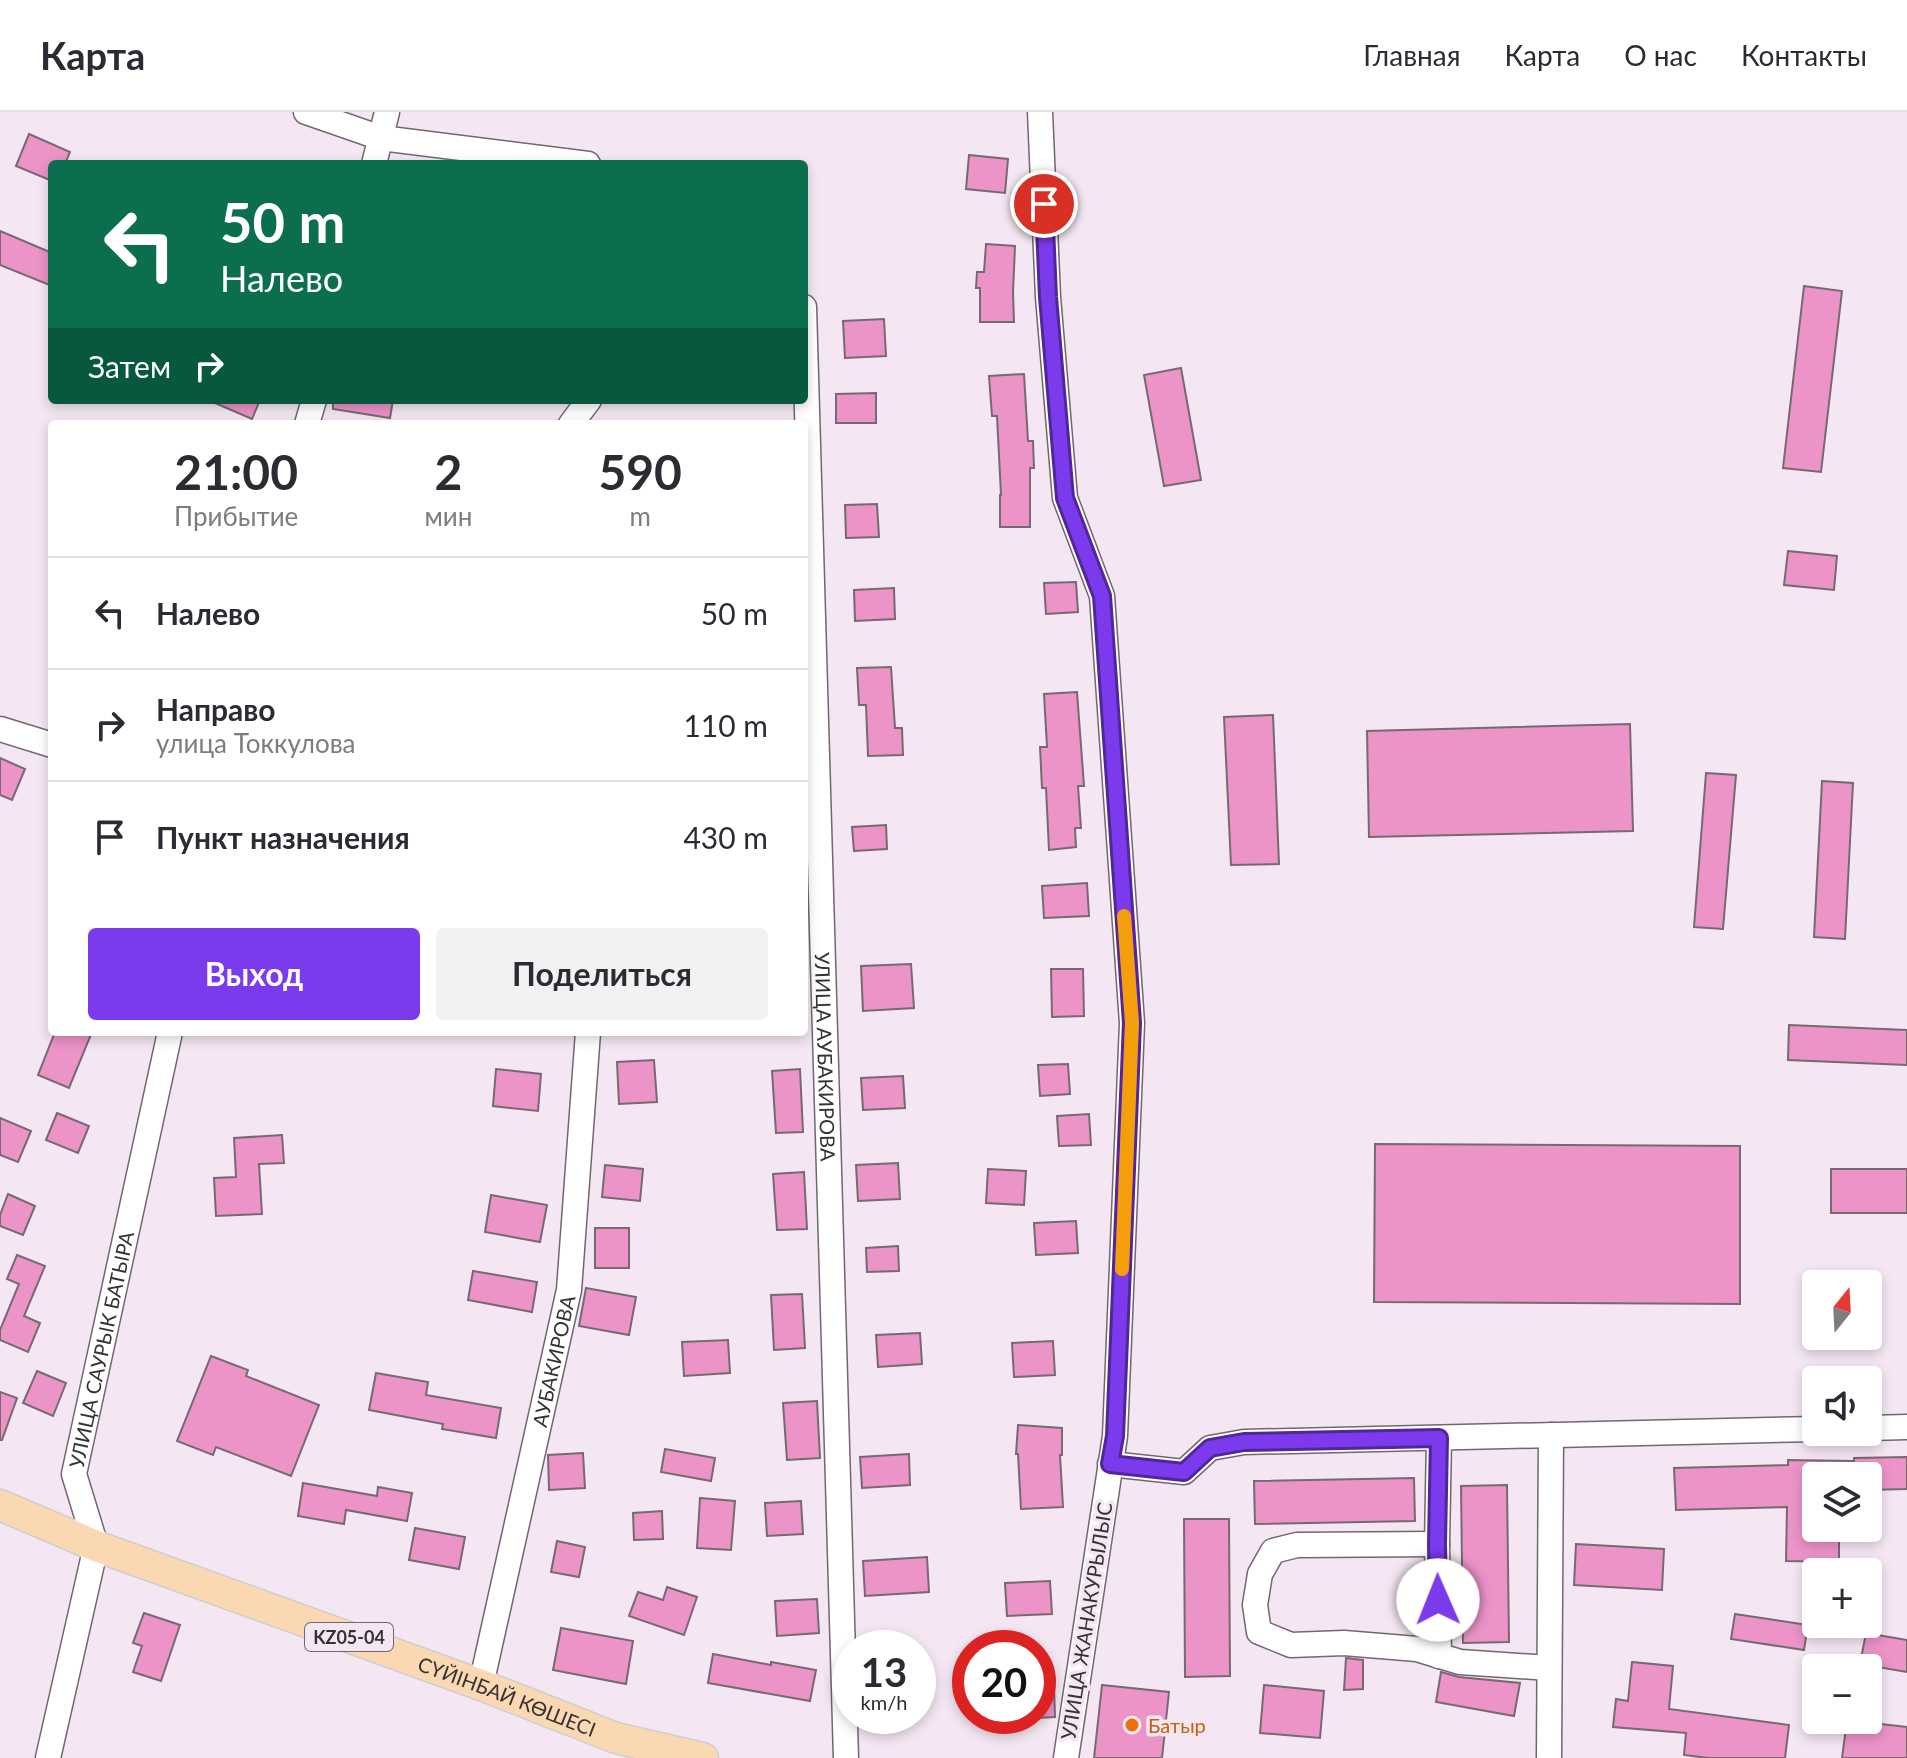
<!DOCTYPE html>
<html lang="ru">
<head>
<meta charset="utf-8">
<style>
	body { margin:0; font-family:Lato,sans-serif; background:#f2f2f3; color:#2b2b33; height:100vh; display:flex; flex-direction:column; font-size:30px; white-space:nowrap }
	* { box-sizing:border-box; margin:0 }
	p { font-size:26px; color:#7c7c81 }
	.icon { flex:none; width:44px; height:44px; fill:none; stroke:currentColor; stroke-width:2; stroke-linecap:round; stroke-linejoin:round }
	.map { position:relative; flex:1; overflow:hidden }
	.sheet { position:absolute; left:48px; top:308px; width:760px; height:616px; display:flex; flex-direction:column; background:#fff; border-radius:8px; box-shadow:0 4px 12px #0003 }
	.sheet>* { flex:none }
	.hud { position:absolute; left:48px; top:48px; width:760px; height:244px; border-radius:8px; box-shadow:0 4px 12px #0003; background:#0b6e4f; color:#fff; overflow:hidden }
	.needle { width:52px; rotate:18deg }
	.fabs { position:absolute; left:1802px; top:1158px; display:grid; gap:16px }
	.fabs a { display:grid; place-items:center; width:80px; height:80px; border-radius:8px; background:#fff; box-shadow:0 4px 12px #0003; font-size:40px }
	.speed { position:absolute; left:832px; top:1518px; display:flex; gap:16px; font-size:40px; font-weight:700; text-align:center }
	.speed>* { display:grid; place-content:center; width:104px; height:104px; border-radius:50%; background:#fff; box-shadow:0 4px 12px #0003; line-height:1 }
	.speed small { font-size:20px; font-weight:400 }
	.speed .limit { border:12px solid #d22; background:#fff; color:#111 }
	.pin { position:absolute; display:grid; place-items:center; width:68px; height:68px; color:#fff; margin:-34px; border:4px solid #fff; border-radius:50%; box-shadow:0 2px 8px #0007 }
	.me { position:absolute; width:88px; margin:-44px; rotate:359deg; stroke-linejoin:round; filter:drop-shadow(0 0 6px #0008) }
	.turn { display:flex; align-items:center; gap:28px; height:168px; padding:0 40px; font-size:36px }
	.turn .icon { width:104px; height:104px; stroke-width:2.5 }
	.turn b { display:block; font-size:56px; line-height:68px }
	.then { display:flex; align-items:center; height:76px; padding:0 40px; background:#0003; gap:16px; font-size:30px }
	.eta { display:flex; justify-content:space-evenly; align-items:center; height:136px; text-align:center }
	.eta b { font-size:48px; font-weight:700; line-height:56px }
	.cta { display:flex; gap:16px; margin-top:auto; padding:16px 40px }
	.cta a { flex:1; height:92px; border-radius:8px; background:#7c3aed; color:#fff; font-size:32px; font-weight:700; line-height:92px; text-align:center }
	.cta a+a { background:#f2f2f3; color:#2b2b33 }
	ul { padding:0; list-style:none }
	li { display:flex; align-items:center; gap:24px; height:112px; padding:0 40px; border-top:2px solid #e1e1e2 }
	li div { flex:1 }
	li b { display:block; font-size:30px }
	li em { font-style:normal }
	header { display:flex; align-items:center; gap:48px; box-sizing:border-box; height:112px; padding:0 40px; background:#fff; border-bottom:2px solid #e1e1e2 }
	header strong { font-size:38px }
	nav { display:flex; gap:44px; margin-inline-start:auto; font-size:28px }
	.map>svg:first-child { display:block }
	.building { fill:#ec93c8; stroke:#776971; stroke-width:2 }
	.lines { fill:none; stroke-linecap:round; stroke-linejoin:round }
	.minor-casing { stroke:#726771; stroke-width:27 }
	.major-casing { stroke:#cfcecf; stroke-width:33 }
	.minor { stroke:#fff; stroke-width:24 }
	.major { stroke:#fad9b2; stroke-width:30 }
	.route-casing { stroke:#51269a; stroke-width:20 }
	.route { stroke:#7c3aed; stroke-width:14 }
	.slow { stroke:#f59e0b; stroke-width:14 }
	.food-dot { fill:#e8710a; stroke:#f4e7f3; stroke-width:3 }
	.labels { text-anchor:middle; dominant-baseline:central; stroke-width:7; stroke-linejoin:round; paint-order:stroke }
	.shield { fill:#f4e7f3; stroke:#6f686e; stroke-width:2 }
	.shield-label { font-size:18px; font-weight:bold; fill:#363135 }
	.street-label { font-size:20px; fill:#363135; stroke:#f4e7f3 }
	.food-label { font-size:20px; fill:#c56008; stroke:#f4e7f3; text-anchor:start }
</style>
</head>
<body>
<header>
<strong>Карта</strong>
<nav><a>Главная</a><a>Карта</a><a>О нас</a><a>Контакты</a></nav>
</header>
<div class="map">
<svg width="1907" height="1646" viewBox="0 0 1907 1646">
	<rect width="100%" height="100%" fill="#f4e7f3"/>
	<!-- building -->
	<g class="building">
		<path d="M29,22L70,40L65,52H52V69L16,54Z"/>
		<path d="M969,43L1008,47L1005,81L966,77Z"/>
		<path d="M0,119L52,141V174L0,153Z"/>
		<path d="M986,132L1015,134L1013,180L1014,210H980V176H976L977,160H984Z"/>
		<path d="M1804,174L1842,179L1821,360L1783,356Z"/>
		<path d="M884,207L886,244L845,246L843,209Z"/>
		<path d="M1181,256L1201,368L1164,374L1144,263Z"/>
		<path d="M1024,262L1028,329H1033L1034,356H1030V415H1000V383H1001L997,304H992L989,264Z"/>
		<path d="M876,281V311H836V282Z"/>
		<path d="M208,288H260L252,307Z"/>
		<path d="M333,288H393L390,306L333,297Z"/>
		<path d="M877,392L879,425L846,426L845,393Z"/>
		<path d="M1788,439L1837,444L1834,478L1784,473Z"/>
		<path d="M1076,470L1078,500L1046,502L1044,471Z"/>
		<path d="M894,476L895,507L855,509L854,478Z"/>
		<path d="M891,555L895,616H902L903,643L868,644L866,593H859L857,556Z"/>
		<path d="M1077,580L1084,674H1078L1081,716H1075L1076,735L1049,738L1046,676H1042L1040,635H1047L1044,582Z"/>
		<path d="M1273,603L1279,752L1231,753L1224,605Z"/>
		<path d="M1630,612L1633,719L1369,725L1367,619Z"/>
		<path d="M0,646L25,657L12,688L0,683Z"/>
		<path d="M1706,661L1736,663L1723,817L1694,815Z"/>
		<path d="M1822,669L1853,671L1845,827L1814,825Z"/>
		<path d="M886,713L887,737L854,739L852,715Z"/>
		<path d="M1087,771L1089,804L1044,806L1042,774Z"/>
		<path d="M911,852L914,896L863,899L861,854Z"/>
		<path d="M1051,857H1083L1084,904L1052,905Z"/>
		<path d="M1789,913L1907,918V953L1788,948Z"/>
		<path d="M55,920H92L69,976L38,963Z"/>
		<path d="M654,948L657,990L619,992L617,950Z"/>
		<path d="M1068,952L1070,982L1040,984L1038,953Z"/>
		<path d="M496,957L541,962L538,999L493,994Z"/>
		<path d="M800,957L803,1020L776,1021L772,959Z"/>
		<path d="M903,964L905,996L863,998L861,966Z"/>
		<path d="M57,1001L89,1014L78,1041L46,1028Z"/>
		<path d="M1089,1002L1091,1033L1059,1034L1057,1004Z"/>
		<path d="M0,1006L31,1019L18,1050L0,1043Z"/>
		<path d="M282,1023L284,1051L259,1052L262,1102L216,1104L214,1066L236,1065L234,1026Z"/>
		<path d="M1375,1032L1740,1034V1192L1374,1190Z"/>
		<path d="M898,1051L900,1087L858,1089L856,1053Z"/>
		<path d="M605,1053L643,1057L640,1089L602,1085Z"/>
		<path d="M988,1057L1026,1059L1024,1093L986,1091Z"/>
		<rect x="1831" y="1057" width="76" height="44"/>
		<path d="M804,1060L807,1117L777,1118L773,1062Z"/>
		<path d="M8,1082L35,1094L23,1123L0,1114V1103Z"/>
		<path d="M491,1083L547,1093L540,1130L485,1120Z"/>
		<path d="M1076,1109L1078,1141L1036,1143L1034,1111Z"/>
		<rect x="595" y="1116" width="34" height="40"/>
		<path d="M898,1134L899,1159L867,1160L866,1136Z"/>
		<path d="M17,1143L45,1154L24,1204L40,1211L28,1240L0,1228V1218L19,1172L7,1167Z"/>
		<path d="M473,1159L537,1170L532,1200L468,1188Z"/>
		<path d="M586,1176L636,1185L629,1223L579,1214Z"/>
		<path d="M802,1182L805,1236L774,1238L771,1183Z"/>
		<path d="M920,1221L922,1252L878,1255L876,1223Z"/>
		<path d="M728,1228L730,1261L684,1264L682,1230Z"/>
		<path d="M1053,1229L1055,1263L1014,1265L1012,1231Z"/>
		<path d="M211,1244L248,1258L246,1264L319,1293L291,1364L216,1335L213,1343L177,1329Z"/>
		<path d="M37,1259L66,1271L53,1304L23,1291Z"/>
		<path d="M376,1261L428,1270L426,1283L501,1296L496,1326L442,1317L443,1312L369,1298Z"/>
		<path d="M0,1280L17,1286L2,1328H0Z"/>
		<path d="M817,1289L820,1346L787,1348L783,1291Z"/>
		<path d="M1018,1313L1062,1316V1343H1060L1063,1395L1021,1397L1018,1342H1016Z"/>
		<path d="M665,1337L715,1346L711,1369L661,1360Z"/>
		<path d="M583,1341L585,1376L549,1378L548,1343Z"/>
		<path d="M909,1342L910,1373L862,1376L860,1345Z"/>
		<path d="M1907,1345V1377L1868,1378V1364H1816V1416H1839V1450L1786,1449L1787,1395L1676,1398L1674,1356L1788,1353V1348L1854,1349V1346Z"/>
		<path d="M1414,1366L1415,1409L1255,1412L1254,1369Z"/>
		<path d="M303,1371L377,1384L378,1375L412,1381L407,1409L346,1398L344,1412L298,1404Z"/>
		<path d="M1507,1373L1509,1530L1463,1531L1461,1374Z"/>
		<path d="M700,1386L735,1389L731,1438L697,1436Z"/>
		<path d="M801,1389L803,1422L767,1424L765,1391Z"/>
		<path d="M662,1399L663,1427L634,1428L633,1401Z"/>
		<path d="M1184,1407H1229L1230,1564L1185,1565Z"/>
		<path d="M415,1416L465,1425L459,1457L409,1448Z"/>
		<path d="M557,1429L585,1435L579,1465L551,1460Z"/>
		<path d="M1576,1432L1664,1437L1662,1478L1574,1473Z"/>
		<path d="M927,1445L929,1480L865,1484L863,1449Z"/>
		<path d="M1050,1469L1052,1502L1007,1504L1005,1471Z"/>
		<path d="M667,1475L697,1485L684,1523L629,1504L638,1480L663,1488Z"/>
		<path d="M817,1487L819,1521L777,1524L775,1489Z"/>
		<path d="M144,1501L180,1513L161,1569L133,1560L142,1534L133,1531Z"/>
		<path d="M1735,1502L1808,1513L1804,1538L1731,1527Z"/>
		<path d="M561,1516L633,1529L626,1572L553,1558Z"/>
		<path d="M1866,1521L1907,1528V1560L1860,1552Z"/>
		<path d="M713,1542L771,1553V1550L816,1558L810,1589L708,1571Z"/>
		<path d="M1346,1546L1363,1548V1577L1344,1578Z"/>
		<path d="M1632,1550L1673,1554L1669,1597L1789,1613L1785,1646H1708L1684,1643L1686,1621L1613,1615L1616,1587L1628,1589Z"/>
		<path d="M1441,1560L1459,1565L1520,1571L1514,1604L1436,1590Z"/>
		<path d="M1102,1573L1169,1580L1162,1646H1094Z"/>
		<path d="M1264,1573L1324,1579L1320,1626L1260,1621Z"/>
		<path d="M1054,1574L1055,1605L1038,1606V1575Z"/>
		<path d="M1847,1608L1907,1615V1646H1842Z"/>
	</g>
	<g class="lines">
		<!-- minor casing -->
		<g class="minor-casing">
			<g id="minor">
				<path d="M306,0L381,26L588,52"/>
				<path d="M1040,0L1048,185L1065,386L1102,484L1132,911L1115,1324L1066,1646"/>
				<path d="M374,52L387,0"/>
				<path id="s1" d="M804,195L846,1646"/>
				<path d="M307,312L314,288"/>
				<path d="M571,312L589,288"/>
				<path d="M0,617L52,633"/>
				<path d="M1868,1316L1907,1315"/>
				<path d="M1110,1352L1184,1360L1210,1336L1244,1330L1816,1317"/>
				<path d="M1437,1432L1297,1433L1273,1439L1260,1462L1255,1493L1259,1520L1291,1533L1344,1531L1417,1537L1460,1550L1549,1556"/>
				<path d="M1439,1544L1437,1432L1439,1326"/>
				<path id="s2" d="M481,1573L569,1178L588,920"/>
				<path id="s3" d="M48,1646L96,1434L74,1362L170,920"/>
				<path d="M1549,1646L1551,1323"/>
			</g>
		</g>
		<!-- major casing -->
		<g class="major-casing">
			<g id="major">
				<path id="s4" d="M0,1393L96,1434L481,1573L616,1626L703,1646"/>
			</g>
		</g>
		<!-- minor -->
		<use href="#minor" class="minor"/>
		<!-- major -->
		<use href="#major" class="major"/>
	</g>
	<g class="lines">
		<!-- route casing -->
		<g class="route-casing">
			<path id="route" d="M1044,92L1048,185L1065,386L1102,484L1132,911L1115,1324L1110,1352L1184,1360L1210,1336L1244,1330L1439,1326L1437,1432L1438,1488"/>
		</g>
		<!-- route -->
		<use href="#route" class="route"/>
		<!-- slow -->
		<path class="slow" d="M1122,1157L1132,911L1124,804"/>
	</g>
	<!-- markers -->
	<circle class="food-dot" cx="1132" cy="1613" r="8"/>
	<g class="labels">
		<!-- shield labels -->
		<rect class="shield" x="305" y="1511" width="88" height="28" rx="6"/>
		<g class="shield-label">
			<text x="349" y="1525">KZ05-04</text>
		</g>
		<!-- street labels -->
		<g class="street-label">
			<text stroke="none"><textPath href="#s1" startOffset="750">УЛИЦА АУБАКИРОВА</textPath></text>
			<text stroke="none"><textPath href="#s3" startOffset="420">УЛИЦА САУРЫК БАТЫРА</textPath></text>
			<text stroke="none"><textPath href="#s2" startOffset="332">АУБАКИРОВА</textPath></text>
			<text transform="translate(1086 1509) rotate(-81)">УЛИЦА ЖАНАКУРЫЛЫС</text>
			<text stroke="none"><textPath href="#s4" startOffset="542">СҮЙІНБАЙ КӨШЕСІ</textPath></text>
		</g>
		<!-- food labels -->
		<g class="food-label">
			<text x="1148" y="1613">Батыр</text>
		</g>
	</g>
</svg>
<div class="fabs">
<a><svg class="needle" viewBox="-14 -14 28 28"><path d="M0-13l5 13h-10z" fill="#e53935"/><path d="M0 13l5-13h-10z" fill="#7c7c81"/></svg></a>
<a><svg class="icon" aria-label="sound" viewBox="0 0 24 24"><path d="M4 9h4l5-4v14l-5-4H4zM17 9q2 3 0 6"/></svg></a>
<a><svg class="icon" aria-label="layers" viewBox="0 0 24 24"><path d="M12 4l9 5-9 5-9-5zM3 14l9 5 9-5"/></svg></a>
<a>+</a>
<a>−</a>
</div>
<div class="speed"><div>13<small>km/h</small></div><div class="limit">20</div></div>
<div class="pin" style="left:1044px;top:92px;background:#d93025"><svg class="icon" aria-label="arrive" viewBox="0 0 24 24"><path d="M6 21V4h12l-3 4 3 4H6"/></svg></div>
<svg class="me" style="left:1438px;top:1488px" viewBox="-20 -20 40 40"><circle r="19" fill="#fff"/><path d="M0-13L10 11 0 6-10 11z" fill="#7c3aed"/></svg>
<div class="hud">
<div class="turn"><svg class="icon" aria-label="left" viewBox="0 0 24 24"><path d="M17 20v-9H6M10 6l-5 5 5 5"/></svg><div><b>50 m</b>Налево</div></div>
<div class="then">Затем<svg class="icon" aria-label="right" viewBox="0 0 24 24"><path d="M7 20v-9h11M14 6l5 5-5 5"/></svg></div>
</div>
<section class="sheet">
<div class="eta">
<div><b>21:00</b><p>Прибытие</p></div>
<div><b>2</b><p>мин</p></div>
<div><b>590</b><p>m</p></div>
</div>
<ul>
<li><svg class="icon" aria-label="left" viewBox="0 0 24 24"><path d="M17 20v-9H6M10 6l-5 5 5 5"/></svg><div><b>Налево</b></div><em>50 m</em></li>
<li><svg class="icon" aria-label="right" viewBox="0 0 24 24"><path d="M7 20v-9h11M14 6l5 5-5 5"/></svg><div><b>Направо</b><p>улица Токкулова</p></div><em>110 m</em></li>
<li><svg class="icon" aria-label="arrive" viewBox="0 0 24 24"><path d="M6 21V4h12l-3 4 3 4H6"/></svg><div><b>Пункт назначения</b></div><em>430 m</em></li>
</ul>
<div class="cta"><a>Выход</a><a>Поделиться</a></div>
</section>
</div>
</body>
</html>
